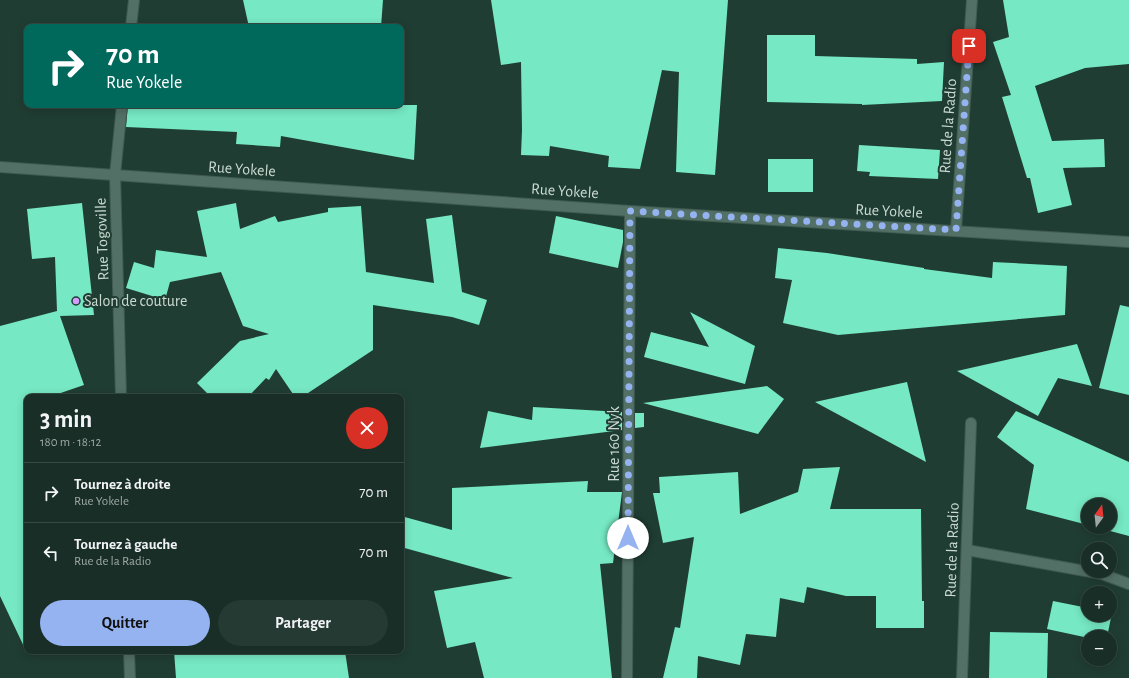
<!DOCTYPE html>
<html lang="fr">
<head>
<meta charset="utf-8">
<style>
	body { margin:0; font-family:"Alegreya Sans",sans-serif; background:#253a32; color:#f1f3f6; height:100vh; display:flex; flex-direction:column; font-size:15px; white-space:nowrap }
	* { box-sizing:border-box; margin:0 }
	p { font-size:13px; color:#9fa8a7 }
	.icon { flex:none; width:22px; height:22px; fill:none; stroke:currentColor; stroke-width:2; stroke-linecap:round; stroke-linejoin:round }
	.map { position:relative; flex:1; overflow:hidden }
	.side { position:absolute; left:24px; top:394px; width:380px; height:260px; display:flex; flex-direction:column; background:#182e26; border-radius:8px; box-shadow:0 2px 10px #0003,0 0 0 1px #364a43 }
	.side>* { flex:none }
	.guide { position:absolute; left:24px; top:24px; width:380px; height:84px; border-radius:8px; box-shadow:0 2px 10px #0003,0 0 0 1px #364a43; background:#00695c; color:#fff; overflow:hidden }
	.needle { width:26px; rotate:15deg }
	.tools { position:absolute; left:1081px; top:498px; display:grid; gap:8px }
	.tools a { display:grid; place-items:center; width:36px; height:36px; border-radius:50%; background:#182e26; box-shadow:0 2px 10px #0003,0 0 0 1px #364a43; font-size:20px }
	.pin { position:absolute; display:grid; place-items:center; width:34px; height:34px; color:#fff; margin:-17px; border-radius:8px; box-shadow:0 2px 6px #0006 }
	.me { position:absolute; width:44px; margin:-22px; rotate:0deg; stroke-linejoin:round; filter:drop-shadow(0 0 3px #0008) }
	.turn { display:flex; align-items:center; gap:14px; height:84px; padding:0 16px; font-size:18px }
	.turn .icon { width:52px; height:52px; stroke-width:2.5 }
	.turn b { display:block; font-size:28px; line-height:34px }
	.round { display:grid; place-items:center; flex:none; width:42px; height:42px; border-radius:21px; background:#253a32 }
	.headline { display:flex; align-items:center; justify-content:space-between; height:68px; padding:0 16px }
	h1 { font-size:24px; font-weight:600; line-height:30px }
	.primary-button { display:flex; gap:8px; margin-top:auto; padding:8px 16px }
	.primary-button a { flex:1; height:46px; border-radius:24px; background:#95b2f1; color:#111; font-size:16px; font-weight:600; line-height:46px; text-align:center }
	.primary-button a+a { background:#253a32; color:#f1f3f6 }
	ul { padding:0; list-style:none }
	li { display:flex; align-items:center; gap:12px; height:60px; padding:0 16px; border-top:1px solid #364a43 }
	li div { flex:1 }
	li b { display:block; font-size:15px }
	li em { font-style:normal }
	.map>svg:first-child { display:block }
	.building { fill:#76e8c3 }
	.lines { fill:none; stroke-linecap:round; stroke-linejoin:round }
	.minor-casing { stroke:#405a52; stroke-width:12 }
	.minor { stroke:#527065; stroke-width:10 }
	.route { stroke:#95b2f1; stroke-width:7; stroke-dasharray:0 12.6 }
	.poi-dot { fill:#d39cfd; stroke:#203d33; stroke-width:1.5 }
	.labels { text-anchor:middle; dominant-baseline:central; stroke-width:4; stroke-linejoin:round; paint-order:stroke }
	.street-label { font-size:16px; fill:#c9d9d2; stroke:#203d33 }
	.poi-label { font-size:16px; fill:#c9d9d2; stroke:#203d33; text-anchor:start }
</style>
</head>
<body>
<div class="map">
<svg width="1129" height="678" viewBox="0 0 1129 678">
	<rect width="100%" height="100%" fill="#203d33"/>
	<!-- building -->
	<g class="building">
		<path d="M243,0H383L381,27H249Z"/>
		<path d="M491,0H728L715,175L676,172L679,72L662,70L640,169L608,167L609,156L550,146L549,156L521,155L522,130L521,62L501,65Z"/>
		<path d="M1003,0H1129V64L1085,68L1035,86L1052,141L1104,139L1105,167L1063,168L1072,205L1038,213L1030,178H1027L1002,97L1011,95L993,42L1009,37Z"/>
		<path d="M767,35H815V56L917,59V64L944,62L942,101L862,105V104L767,102Z"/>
		<path d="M128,105H417L414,160L281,136L280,147L236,144L237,132L126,127Z"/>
		<path d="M859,145L940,150L938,179L869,176L870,172L857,171Z"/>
		<rect x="768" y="159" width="45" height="33"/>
		<path d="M82,203L94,315L60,316L84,385L49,397H27V653L0,596V326L57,311L55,257L32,259L27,209Z"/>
		<path d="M236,203L240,229L275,216L278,222L328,212V208L361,206L366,272L434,283L426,219L452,215L462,292L487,300L479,325L452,317L373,305V350L302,397H295L276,369L269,380L266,378L248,397H211L197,383L240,341L269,334L243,326L221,272L170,282L165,300L126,288L134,262L154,268L156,250L207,257L197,211Z"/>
		<path d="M556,216L623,230V242L618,268L549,253Z"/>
		<path d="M778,248L827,253L924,268V269L992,278L993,262L1067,266L1065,315L838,335L783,323L792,280L775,278Z"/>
		<path d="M1120,305L1129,307V395L1099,388Z"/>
		<path d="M690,312L755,346L745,384L644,357L651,332L709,347Z"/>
		<path d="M1077,344L1092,386L1058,378L1038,416L957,371Z"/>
		<path d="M907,382L926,462L815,402Z"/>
		<path d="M767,386L784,399L758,434L643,403Z"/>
		<path d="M533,407L622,412V430L480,448L488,411L532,420Z"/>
		<path d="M1016,411L1129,462V536L1095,527H1110V505H1088V525L1026,509L1034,465L997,437Z"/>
		<path d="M635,413H644V427L635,428Z"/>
		<path d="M840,467L830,509H921L922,601H924V628H876V596H846L807,587L804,603L780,598L776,637L746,634L740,665L698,656L697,678H663L675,627L680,628L694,537L663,543L653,493H660L659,477L738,472L740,514L798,492L803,469Z"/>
		<path d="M588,481L587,492H622L613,563L600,564L612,678H484L475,642L447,648L434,591L513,578L401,547V516L452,530V488Z"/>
		<path d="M1053,601L1088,608V615H1110V613H1112L1107,637H1084L1047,629Z"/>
		<path d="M990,632L1048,633L1047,678H989Z"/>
		<path d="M174,651H345L349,678H176Z"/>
	</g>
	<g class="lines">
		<!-- minor casing -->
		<g class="minor-casing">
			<g id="minor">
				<path d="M131,27L134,0"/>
				<path d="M0,167L630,211L1129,242"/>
				<path d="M956,230L972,0"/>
				<path d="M121,397L115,175L122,105"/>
				<path d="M967,550L1102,574L1129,584"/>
				<path d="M129,651L130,678"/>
				<path d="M627,678L630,211"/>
				<path d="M962,678L971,423"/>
			</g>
		</g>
		<!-- minor -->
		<use href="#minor" class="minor"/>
	</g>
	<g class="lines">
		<!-- route -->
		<path class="route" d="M628,538L630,211L956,230L969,46"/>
	</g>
	<!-- markers -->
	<circle class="poi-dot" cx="76" cy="301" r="4"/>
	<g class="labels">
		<!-- street labels -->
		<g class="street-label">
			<text transform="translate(948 126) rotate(-86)">Rue de la Radio</text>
			<text transform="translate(242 169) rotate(4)">Rue Yokele</text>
			<text transform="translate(565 191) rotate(4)">Rue Yokele</text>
			<text transform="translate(889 211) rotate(3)">Rue Yokele</text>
			<text transform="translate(102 239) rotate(-92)">Rue Togoville</text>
			<text transform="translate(614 444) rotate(-90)">Rue 160 Nyk</text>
			<text transform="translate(952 550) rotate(-88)">Rue de la Radio</text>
		</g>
		<!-- poi labels -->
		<g class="poi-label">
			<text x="84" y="301">Salon de couture</text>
		</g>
	</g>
</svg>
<div class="tools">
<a><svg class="needle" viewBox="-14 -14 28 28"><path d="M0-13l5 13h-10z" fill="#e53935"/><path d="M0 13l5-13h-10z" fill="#9fa8a7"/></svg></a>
<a><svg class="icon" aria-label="search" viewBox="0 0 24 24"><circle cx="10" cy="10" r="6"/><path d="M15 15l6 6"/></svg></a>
<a>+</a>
<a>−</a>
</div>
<div class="pin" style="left:969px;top:46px;background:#d93025"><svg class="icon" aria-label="arrive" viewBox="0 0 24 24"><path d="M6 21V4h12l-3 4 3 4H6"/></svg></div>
<svg class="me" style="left:628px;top:538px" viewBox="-20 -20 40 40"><circle r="19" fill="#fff"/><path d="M0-13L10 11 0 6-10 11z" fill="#95b2f1"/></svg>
<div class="guide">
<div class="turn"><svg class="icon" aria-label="right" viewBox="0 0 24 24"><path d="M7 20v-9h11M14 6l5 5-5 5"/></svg><div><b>70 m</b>Rue Yokele</div></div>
</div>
<section class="side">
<div class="headline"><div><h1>3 min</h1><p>180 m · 18:12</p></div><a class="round" style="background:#d93025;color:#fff"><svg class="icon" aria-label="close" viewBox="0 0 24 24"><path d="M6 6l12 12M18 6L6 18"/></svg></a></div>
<ul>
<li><svg class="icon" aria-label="right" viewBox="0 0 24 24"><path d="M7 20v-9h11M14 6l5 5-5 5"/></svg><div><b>Tournez à droite</b><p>Rue Yokele</p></div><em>70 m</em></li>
<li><svg class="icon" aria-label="left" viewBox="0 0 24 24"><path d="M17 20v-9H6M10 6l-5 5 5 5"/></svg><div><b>Tournez à gauche</b><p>Rue de la Radio</p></div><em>70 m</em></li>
</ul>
<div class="primary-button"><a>Quitter</a><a>Partager</a></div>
</section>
</div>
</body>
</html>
